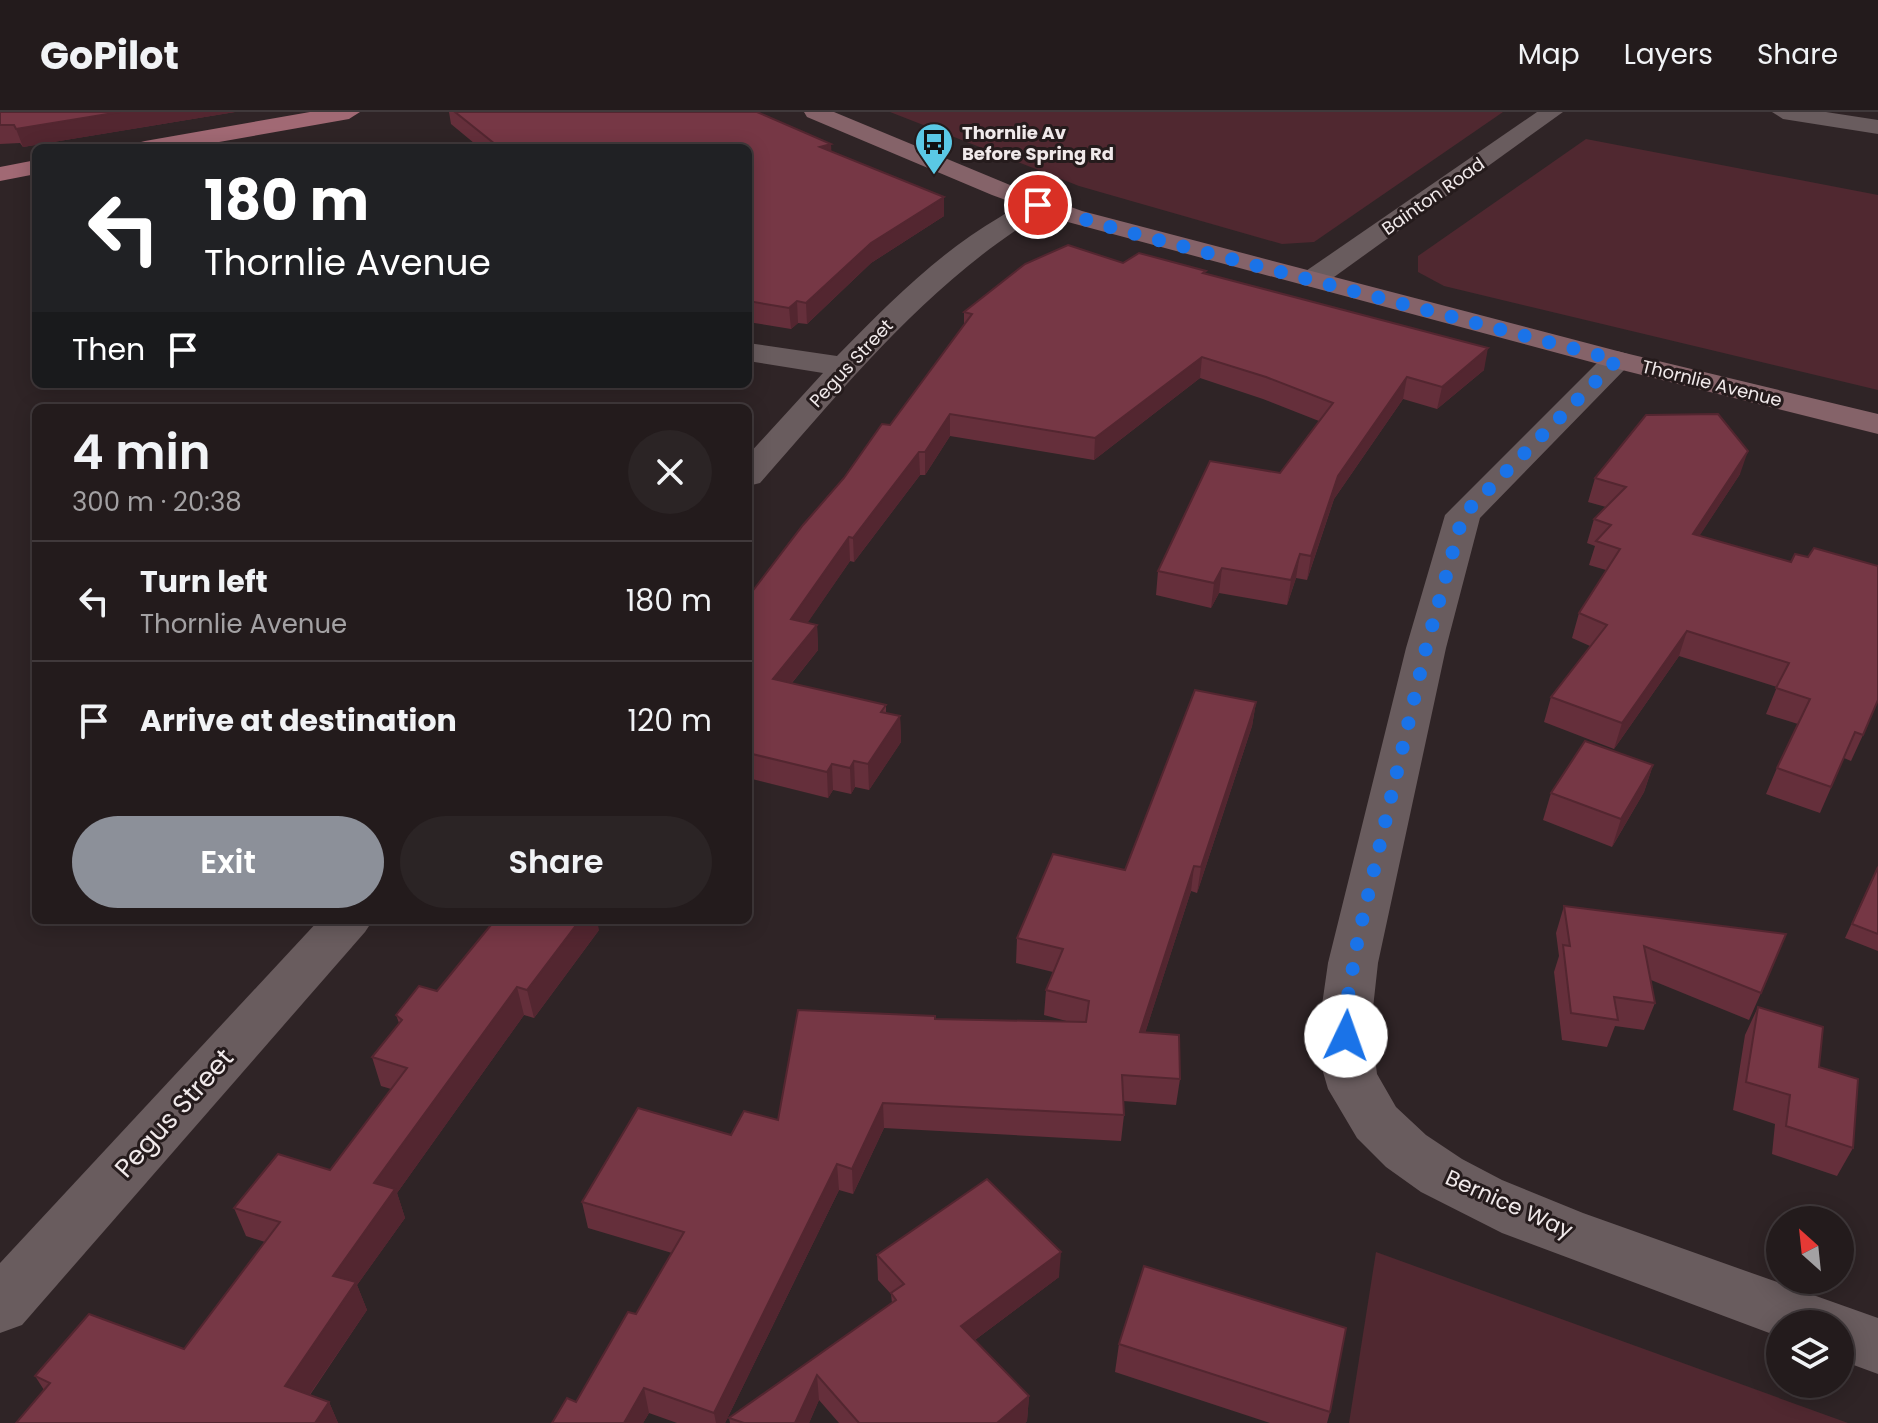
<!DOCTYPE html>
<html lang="en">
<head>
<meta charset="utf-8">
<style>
	body { margin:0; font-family:Poppins,sans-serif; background:#2b2425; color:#f1f3f6; height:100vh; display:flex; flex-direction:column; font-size:30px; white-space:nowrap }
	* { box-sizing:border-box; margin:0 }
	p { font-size:26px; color:#a3a1a3 }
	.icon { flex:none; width:44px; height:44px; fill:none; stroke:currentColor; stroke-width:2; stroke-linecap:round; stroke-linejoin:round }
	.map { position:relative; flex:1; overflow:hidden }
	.drawer { position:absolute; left:32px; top:292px; width:720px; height:520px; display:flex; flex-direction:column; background:#231b1c; border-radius:12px; box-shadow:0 4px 20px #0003,0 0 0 2px #40393b }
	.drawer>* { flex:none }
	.top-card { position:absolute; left:32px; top:32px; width:720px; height:244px; border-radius:12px; box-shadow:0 4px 20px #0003,0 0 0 2px #40393b; background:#202124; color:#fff; overflow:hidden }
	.needle { width:52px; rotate:333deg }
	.fabs { position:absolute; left:1766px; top:1094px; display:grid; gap:16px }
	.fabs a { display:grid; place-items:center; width:88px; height:88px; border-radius:50%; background:#231b1c; box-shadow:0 4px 20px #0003,0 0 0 2px #40393b; font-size:40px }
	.pin { position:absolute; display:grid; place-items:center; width:68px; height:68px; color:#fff; margin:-34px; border:4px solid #fff; border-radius:50%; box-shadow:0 2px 8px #0007 }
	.me { position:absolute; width:88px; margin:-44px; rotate:3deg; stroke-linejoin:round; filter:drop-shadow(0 0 6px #0008) }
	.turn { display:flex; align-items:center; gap:28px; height:168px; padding:0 40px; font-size:36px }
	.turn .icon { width:104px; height:104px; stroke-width:2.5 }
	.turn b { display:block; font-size:56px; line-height:68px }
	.then { display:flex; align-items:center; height:76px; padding:0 40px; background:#0003; gap:16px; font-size:30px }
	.round { display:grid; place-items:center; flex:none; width:84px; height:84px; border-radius:42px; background:#2b2425 }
	.headline { display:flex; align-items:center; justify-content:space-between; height:136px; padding:0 40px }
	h1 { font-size:48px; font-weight:600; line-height:60px }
	.cta { display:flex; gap:16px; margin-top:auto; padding:16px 40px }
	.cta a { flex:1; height:92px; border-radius:48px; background:#8c9099; color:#fff; font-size:32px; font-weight:600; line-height:92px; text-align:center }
	.cta a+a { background:#2b2425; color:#f1f3f6 }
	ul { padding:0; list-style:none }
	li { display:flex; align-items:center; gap:24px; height:120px; padding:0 40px; border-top:2px solid #40393b }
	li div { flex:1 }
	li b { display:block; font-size:30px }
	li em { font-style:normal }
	header { display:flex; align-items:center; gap:48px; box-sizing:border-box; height:112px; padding:0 40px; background:#231b1c; border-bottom:2px solid #40393b }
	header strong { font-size:38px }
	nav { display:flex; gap:44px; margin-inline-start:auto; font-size:28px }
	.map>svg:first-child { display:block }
	.green { fill:#502830 }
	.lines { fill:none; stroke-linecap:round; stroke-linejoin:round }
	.street { fill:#695c5e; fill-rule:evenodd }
	.secondary { fill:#856369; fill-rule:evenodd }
	.primary { fill:#a16974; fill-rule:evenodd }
	.wall { fill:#652f3b }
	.shaded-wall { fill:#532630 }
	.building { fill:#763745; stroke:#532630; stroke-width:2 }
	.route { stroke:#1a73e8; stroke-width:14; stroke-dasharray:0 25.2 }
	.labels { text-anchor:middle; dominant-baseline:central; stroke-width:6; stroke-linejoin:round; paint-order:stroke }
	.far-poi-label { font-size:18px; font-weight:bold; fill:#f0e9ea; stroke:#251b1c; text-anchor:start }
	.far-street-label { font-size:18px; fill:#f0e9ea; stroke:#251b1c }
	.street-label { font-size:22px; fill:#f0e9ea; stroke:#251b1c }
	.near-street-label { font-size:26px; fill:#f0e9ea; stroke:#251b1c }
</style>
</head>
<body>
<header>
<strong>GoPilot</strong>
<nav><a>Map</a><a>Layers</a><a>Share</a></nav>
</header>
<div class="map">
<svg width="1878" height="1311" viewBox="0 0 1878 1311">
	<rect width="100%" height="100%" fill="#2f2426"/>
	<!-- green -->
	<g class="green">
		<path d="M890,0H1503L1314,130L1282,132L1079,74Z"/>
		<path d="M1586,27L1878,83V278L1444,174L1418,160V144Z"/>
		<path d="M1376,1140L1848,1311H1349Z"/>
	</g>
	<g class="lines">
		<!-- street -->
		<g class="street">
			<path d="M1537,0H1563L1323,173L1313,175L1303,173L1299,167L1303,161Z"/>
			<path d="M1772,0H1826L1878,8V22L1783,7Z"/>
			<path d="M1038,85L1047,88L1051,93L1047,98C927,171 851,268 760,371L748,374V343L823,261L748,249V231L837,244C887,193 938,141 1000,105C1012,97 1024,89 1038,85Z"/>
			<path d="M1617,239L1628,242L1632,248L1628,254L1480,406L1446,536L1378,851L1371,914L1377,962L1396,995L1426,1023L1462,1047L1502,1068L1583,1101L1878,1206V1262L1840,1248V1212H1780V1225L1502,1121L1421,1080L1386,1055L1357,1026L1328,977L1319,946V914L1328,851L1406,536L1445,403L1606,242Z"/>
			<path d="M319,808H373L365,820L22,1213L0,1221V1151Z"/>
		</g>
		<!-- secondary -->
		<path class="secondary" d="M804,0H834L1010,73L1082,99L1625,241L1878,302V322L1606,254L1064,109L992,83L807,5Z"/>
		<!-- primary -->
		<g class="primary">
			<path d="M310,0H360L349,7L185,36H133L137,31L145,29Z"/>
			<path d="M36,48V62L0,69V55Z"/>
		</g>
	</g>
	<!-- wall -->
	<g class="wall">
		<path d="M0,0H235L23,35L20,31L0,32Z"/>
		<path d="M449,0H757L831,39L944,104L871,151L807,212L798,211L791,217L748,210V36H480L451,12Z"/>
		<path d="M1123,151L1206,162L1484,258L1437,297L1403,287L1334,387L1307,468L1296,466L1287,493L1219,481L1211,496L1156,483L1158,459L1280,361L1319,309L1263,287L1200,266L1094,348L950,324L925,363H920L854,450L850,449L807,511L817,513L818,538L792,571L886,593V601L900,604L901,630L869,678L855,675L851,682L833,678L828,686L748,666V485L890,313L964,213V200Z"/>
		<path d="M1740,362L1699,424L1863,623L1851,649L1844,646L1820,701L1766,682L1777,656L1798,612L1766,602L1777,575L1679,544L1614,637L1544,610L1551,585L1590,534L1572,526L1579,501L1606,458L1589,453L1595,434L1587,431L1594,407L1606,395L1588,390L1595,366Z"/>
		<path d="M1256,590L1252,614L1197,781L1191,779L1145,921L1180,967L1176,993L1123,989L1124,1003L1121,1029L884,1016L853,1082L839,1078L725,1311H677L649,1301L643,1311H552L576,1290L636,1202L672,1141L588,1116L582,1090L731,1023L778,1008L935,907L1070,910L1044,903L1046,878L1053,860L1016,851L1017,826L1125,758Z"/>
		<path d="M1653,653L1644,680L1612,735L1543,708L1551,681Z"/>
		<path d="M1878,754V839L1845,826Z"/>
		<path d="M1564,794L1761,881L1749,908L1651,868L1655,891L1644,918L1615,914L1607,935L1562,928L1554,860L1559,844L1556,821Z"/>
		<path d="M599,818L534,906L524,903L397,1081L405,1106L357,1173L367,1198L310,1283L329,1290L338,1311H16L44,1278L35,1264L184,1237L265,1130L246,1124L234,1096L330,1058L391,977L381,974L372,945L399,911L396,903L437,879Z"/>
		<path d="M1758,895L1819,955L1853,1036L1837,1064L1772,1042L1775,1012L1733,998L1745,923Z"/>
		<path d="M877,1143L1059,1165L975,1228L1029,1284L1027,1309L1025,1311H839L819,1288L809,1311H730L729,1306L892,1191L891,1182L878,1168Z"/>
		<path d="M1119,1232L1330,1300L1327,1311H1270L1115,1260Z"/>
	</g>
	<!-- shaded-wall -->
	<g class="shaded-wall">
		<path d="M120,0H235L23,35L16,17Z"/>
		<path d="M831,32L832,50L820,35Z"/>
		<path d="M944,85V104L871,151L807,212L806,191L871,131Z"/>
		<path d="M797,189L798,211L791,217L789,196Z"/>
		<path d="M1488,236L1484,258L1437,297L1442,275Z"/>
		<path d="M1202,245L1200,266L1094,348L1095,326Z"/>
		<path d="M1407,265L1403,287L1334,387L1307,468L1311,444L1338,364Z"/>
		<path d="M950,302V324L925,363V340Z"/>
		<path d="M1748,339L1740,362L1685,446L1693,422Z"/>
		<path d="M919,340L920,363L854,450L853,426Z"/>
		<path d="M849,425L850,449L793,532L791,507Z"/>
		<path d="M1300,442L1296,466L1287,493L1291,468Z"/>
		<path d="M1222,456L1219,481L1211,496L1214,471Z"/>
		<path d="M817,513L818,538L775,592L773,567Z"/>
		<path d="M1687,519L1679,544L1614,637L1622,611Z"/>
		<path d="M1256,590L1252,614L1197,781L1201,755Z"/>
		<path d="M900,604L901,630L869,678L868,652Z"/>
		<path d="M854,649L855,675L851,682L850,656Z"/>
		<path d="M832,652L833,678L828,686L827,660Z"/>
		<path d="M1653,653L1644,680L1612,735L1621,707Z"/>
		<path d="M1194,754L1191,779L1137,946L1140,920Z"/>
		<path d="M580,808H597L599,818L534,906L527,878Z"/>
		<path d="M517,875L524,903L397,1081L405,1106L357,1173L367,1198L297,1301L285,1274L374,1071Z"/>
		<path d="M883,991L884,1016L853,1082L852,1057Z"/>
		<path d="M837,1052L839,1078L725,1311H716L714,1301Z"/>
		<path d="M1061,1140L1059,1165L960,1239L961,1214Z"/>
		<path d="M817,1263L819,1288L809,1311H795Z"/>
		<path d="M644,1276L649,1301L643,1311H624Z"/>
		<path d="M1029,1284L1027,1309L1025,1311H997Z"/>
		<path d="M329,1290L338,1311H315Z"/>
	</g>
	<!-- building -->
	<g class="building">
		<path d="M0,0H120L16,17L14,13H0Z"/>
		<path d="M455,0H757L831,32L820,35L944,85L871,131L806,191L797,189L789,196L748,189V36H500Z"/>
		<path d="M1068,133L1123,151L1139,141L1206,159L1203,161L1488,236L1442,275L1407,265L1338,364L1311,444L1300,442L1291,468L1222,456L1214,471L1158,459L1210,349L1280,361L1333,291L1266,265L1202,245L1095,326L950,302L925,340H919L853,426L849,425L791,507L817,513L773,567L886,593L881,600L900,604L868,652L854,649L850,656L832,652L827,660L748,641V485L803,413L844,366L882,312L890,313L972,202L964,200L1025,152Z"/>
		<path d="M1718,302L1748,339L1693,422L1791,450L1795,442L1808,445L1814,436L1878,454V588L1863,623L1855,620L1831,675L1777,656L1810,587L1776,576L1789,551L1687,519L1622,611L1551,585L1607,513L1579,501L1620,437L1596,429L1611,413L1594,407L1626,375L1595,366L1646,303Z"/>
		<path d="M1195,578L1256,590L1201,755L1194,754L1140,920L1179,923L1180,967L1122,963L1124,1003L883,991L852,1057L837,1052L714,1301L644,1276L624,1311H552L567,1286L576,1290L628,1200L636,1202L684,1120L582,1090L638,996L731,1023L744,999L778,1008L798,898L935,904V907L1086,910L1089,889L1046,878L1063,837L1017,826L1053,742L1125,758Z"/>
		<path d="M1585,629L1653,653L1621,707L1551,681Z"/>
		<path d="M1878,755V822L1852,812Z"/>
		<path d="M1564,794L1786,822L1761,881L1644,834L1655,891L1614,885L1618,908L1571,901L1563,833L1570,834Z"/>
		<path d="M495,808H580L527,878L517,875L374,1071L395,1077L333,1164L356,1170L285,1274L329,1290L315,1311H16L50,1271L35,1264L89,1202L184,1237L280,1110L234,1096L278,1042L330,1058L407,956L372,945L402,908L396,903L419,874L437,879Z"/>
		<path d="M1758,895L1823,915L1819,955L1858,967L1853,1036L1786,1014L1790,983L1746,970Z"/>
		<path d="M987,1067L1061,1140L961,1214L1029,1284L997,1311H859L817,1263L795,1311H744L729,1306L896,1188L891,1181L904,1172L877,1143Z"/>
		<path d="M1144,1154L1346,1216L1330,1300L1119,1232Z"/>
	</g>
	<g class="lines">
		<!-- route -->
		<path class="route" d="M1038,93L1120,118L1617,248L1463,403L1426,536L1358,826L1345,901L1346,924"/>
	</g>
	<!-- icons -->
	<defs>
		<g id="bus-pin" transform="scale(2)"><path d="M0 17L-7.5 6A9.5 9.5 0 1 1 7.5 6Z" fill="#5ac8e5" stroke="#251b1c"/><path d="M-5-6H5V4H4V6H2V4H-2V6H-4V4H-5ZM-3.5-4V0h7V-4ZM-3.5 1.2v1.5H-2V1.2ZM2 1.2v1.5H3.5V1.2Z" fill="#111"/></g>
	</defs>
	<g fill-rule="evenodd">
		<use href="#bus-pin" x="934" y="30"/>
	</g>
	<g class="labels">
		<!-- far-poi labels -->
		<g class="far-poi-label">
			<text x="962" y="20">Thornlie Av<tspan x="962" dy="21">Before Spring Rd</tspan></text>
		</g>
		<!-- far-street labels -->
		<g class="far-street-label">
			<text transform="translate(1433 84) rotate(-35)">Bainton Road</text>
			<text transform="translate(851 251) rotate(-47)">Pegus Street</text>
			<text transform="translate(1712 271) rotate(14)">Thornlie Avenue</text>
		</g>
		<!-- street labels -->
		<g class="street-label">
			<text transform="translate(1509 1092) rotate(24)">Bernice Way</text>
		</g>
		<!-- near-street labels -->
		<g class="near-street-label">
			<text transform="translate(174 1001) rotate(-48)">Pegus Street</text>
		</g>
	</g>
</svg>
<div class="fabs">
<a><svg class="needle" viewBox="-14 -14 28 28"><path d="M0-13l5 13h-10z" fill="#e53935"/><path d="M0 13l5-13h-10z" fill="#a3a1a3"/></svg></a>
<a><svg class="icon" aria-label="layers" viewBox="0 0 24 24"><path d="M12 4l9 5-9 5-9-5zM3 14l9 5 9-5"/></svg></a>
</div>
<div class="pin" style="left:1038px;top:93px;background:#d93025"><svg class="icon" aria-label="arrive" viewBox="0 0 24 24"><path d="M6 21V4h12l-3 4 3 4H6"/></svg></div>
<svg class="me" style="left:1346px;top:924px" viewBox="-20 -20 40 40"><circle r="19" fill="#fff"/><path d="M0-13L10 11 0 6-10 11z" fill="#1a73e8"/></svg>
<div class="top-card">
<div class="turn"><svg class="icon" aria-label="left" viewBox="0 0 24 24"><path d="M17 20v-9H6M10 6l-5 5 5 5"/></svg><div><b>180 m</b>Thornlie Avenue</div></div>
<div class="then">Then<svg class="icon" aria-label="arrive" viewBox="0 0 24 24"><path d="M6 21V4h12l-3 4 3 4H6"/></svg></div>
</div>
<section class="drawer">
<div class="headline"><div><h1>4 min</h1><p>300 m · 20:38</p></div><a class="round"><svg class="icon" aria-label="close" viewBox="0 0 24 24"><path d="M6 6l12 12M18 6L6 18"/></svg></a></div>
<ul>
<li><svg class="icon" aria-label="left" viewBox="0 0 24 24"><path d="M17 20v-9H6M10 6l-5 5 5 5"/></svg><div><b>Turn left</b><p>Thornlie Avenue</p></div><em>180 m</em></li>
<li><svg class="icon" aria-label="arrive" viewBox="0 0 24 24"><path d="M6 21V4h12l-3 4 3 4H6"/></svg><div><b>Arrive at destination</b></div><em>120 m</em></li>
</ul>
<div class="cta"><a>Exit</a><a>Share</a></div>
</section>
</div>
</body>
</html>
